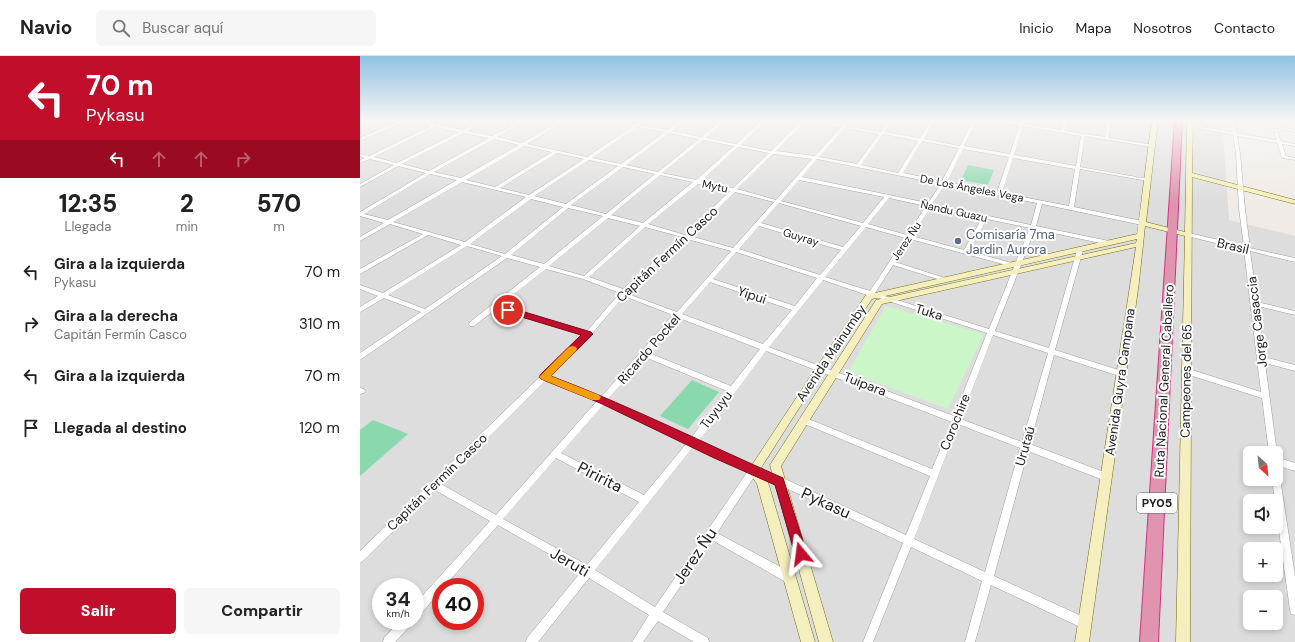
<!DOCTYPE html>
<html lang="es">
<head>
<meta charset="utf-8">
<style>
	body { margin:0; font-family:"DM Sans",sans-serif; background:#f6f6f6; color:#222; height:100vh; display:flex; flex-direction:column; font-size:15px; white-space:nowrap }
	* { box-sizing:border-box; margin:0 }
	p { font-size:13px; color:#767676 }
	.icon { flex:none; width:22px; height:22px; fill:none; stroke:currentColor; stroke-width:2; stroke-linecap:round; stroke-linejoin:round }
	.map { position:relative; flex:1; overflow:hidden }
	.details { display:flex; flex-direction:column; background:#fff; width:360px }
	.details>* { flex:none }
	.hud { background:#c10e2b; color:#fff; overflow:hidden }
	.needle { width:26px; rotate:153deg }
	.tools { position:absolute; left:883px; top:390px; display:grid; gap:8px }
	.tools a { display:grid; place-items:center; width:40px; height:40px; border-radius:6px; background:#fff; box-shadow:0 2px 6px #0003; font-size:20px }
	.speed { position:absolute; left:12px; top:522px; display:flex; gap:8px; font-size:20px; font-weight:700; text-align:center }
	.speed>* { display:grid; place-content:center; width:52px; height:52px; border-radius:50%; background:#fff; box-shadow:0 2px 6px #0003; line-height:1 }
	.speed small { font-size:10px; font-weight:400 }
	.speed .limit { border:6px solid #d22; background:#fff; color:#111 }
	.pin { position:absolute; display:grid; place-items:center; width:34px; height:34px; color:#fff; margin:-17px; border:2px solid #fff; border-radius:50%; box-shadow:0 1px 4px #0007 }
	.me { position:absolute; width:44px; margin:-22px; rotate:344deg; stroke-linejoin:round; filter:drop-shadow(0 0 3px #0008) }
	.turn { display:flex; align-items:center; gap:14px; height:84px; padding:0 20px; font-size:18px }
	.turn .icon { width:52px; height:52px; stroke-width:2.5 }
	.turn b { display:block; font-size:28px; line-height:34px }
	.lanes { display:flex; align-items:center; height:38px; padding:0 20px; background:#0003; justify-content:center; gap:20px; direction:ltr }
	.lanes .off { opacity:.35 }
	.eta { display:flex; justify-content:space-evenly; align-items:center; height:68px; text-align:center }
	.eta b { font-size:24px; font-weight:800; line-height:28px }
	.action { display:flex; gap:8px; margin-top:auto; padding:8px 20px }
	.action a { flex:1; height:46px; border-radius:6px; background:#c10e2b; color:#fff; font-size:16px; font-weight:800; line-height:46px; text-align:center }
	.action a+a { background:#f6f6f6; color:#222 }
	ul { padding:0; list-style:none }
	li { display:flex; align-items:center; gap:12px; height:52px; padding:0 20px }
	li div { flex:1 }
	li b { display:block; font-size:15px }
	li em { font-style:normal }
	header { display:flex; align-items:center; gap:24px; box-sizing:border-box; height:56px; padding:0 20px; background:#fff; border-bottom:1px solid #e0e0e0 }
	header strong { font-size:19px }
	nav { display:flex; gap:22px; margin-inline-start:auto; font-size:14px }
	.search { width:280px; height:36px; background:#f6f6f6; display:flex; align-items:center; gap:10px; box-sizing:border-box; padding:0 14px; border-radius:6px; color:#767676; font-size:15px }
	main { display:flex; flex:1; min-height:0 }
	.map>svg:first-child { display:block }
	.residential { fill:#dedddd; fill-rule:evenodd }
	.park { fill:#cbf6c7 }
	.pitch { fill:#8ad9ae }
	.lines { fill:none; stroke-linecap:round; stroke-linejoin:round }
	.street-casing { stroke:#9d9d9d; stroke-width:1 }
	.secondary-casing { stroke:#716b0d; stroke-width:1 }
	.highway-casing { stroke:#cf3282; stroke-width:2 }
	.street { fill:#fff; fill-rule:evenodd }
	.secondary { fill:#f5efbf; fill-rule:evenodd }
	.highway { fill:#e194af; fill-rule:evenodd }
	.route { fill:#c10e2b; stroke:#7d091c }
	.slow { fill:#f59e0b }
	.service-dot { fill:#5c6f8a; stroke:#fff; stroke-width:1.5 }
	.labels { text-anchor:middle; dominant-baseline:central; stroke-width:4; stroke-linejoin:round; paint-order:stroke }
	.far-street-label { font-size:11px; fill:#202020; stroke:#fff }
	.shield { fill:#fff; stroke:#636363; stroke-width:1 }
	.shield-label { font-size:12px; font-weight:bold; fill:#202020 }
	.service-label { font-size:13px; fill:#4e5e75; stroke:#fff; text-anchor:start }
	.street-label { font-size:13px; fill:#202020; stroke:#fff }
	.near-street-label { font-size:16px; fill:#202020; stroke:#fff }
</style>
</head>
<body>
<header>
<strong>Navio</strong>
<div class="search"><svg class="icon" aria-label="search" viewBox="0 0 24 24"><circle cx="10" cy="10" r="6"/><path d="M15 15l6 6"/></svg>Buscar aquí</div>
<nav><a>Inicio</a><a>Mapa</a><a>Nosotros</a><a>Contacto</a></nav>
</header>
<main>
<section class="details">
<div class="hud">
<div class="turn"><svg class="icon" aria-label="left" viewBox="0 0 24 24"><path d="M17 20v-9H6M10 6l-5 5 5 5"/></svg><div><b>70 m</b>Pykasu</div></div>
<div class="lanes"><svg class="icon" aria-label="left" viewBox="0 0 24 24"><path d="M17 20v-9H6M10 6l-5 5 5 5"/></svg><svg class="icon off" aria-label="ahead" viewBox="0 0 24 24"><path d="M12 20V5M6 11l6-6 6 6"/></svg><svg class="icon off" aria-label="ahead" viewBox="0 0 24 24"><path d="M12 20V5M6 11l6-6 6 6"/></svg><svg class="icon off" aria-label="right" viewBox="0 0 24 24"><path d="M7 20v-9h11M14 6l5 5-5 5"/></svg></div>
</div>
<div class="eta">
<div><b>12:35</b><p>Llegada</p></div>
<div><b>2</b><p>min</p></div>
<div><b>570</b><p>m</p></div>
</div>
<ul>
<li><svg class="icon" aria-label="left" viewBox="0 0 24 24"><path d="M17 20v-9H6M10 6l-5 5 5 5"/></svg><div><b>Gira a la izquierda</b><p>Pykasu</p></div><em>70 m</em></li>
<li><svg class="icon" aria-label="right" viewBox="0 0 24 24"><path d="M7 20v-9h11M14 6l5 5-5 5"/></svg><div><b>Gira a la derecha</b><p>Capitán Fermín Casco</p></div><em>310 m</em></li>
<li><svg class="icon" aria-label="left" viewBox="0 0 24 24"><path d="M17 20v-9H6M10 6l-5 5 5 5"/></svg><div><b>Gira a la izquierda</b></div><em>70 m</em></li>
<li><svg class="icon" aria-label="arrive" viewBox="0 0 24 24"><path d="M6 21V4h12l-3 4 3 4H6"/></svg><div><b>Llegada al destino</b></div><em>120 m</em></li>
</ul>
<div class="action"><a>Salir</a><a>Compartir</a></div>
</section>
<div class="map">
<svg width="935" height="586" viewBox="0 0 935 586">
	<rect width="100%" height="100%" fill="#f0ebe7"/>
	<!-- residential -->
	<path class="residential" d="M0,64H862L869,164L935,180V586H0ZM890,397H916V423H890ZM890,445H916V471H890ZM890,493H916V519H890ZM21,531H55V565H21ZM81,531H115V565H81ZM890,541H916V567H890Z"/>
	<!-- park -->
	<path class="park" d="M526,250L624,278L588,353L488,316Z"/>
	<!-- pitch -->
	<g class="pitch">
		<path d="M608,109L634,114L628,129L601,124Z"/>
		<path d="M332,324L359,336L328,373L300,360Z"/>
		<path d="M13,364L48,378L0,420V374Z"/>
	</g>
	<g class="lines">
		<!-- street casing -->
		<g class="street-casing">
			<g id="street">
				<path d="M5,64H11L0,69V66Z"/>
				<path d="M41,64H48L0,85V82Z"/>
				<path d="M48,64H58L74,68L82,64H88L79,69L103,74L122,64H128L107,75L132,80L162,64H168L137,81L162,87L201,64H207L167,88L227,101L273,70L247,64H258L276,68L282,64H287L280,69L307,74L321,64H326L312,75L341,81L362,64H367L346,82L376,88L402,64H407L381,89L411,95L442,64H458L482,69L486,64H491L486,70L521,76L529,64H533L524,76L560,82L571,64H575L564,83L600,90L613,64H617L604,90L650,98L659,70L631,64H643L660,67L661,64H665L664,68L701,74L704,64H708L705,75L745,81L747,64H751L749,82L794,89V90L792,91L725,80L720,111L788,123L790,124L788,125L720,113L714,151L782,165L785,167L782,169L682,148L676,170L749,185L752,187L749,189L675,173L635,275L689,292L717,194L718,193H722L723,194L695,294L765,316L766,318L765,320L762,321L694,299L670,388L749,418L750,421L749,424L746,425L668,395L634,520L728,563L729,567L728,571L724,572L720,571L631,529L615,586H605L622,525L551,491L513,586H503L543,487L396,418L357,477L434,518L435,522L434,526L430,527L426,526L352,484L303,556L348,582L349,586H334L298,565L283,586H272L289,559L229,522L178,586H166L167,582L221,516L138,469L84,531H81V534L59,560L55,561V548L130,465L75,434L3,505L0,507V495L223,279L136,253L114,270H110L109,268L110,266L180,211L147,202L0,304V297L61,256L24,242L0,256V251L18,240L0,233V229L23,237L101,189L68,179L0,218V213L63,178L30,168L0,185V181L24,167L0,160V156L66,117L38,110L0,131V128L34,109L10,103L0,107V104L5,102L0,100V98L9,100L71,70ZM446,65L481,71L455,100L416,95ZM663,70L721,80L716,110L654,99ZM75,71L99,76L37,107L14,101ZM278,71L305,76L261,108L232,102ZM485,72L519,78L497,108L459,101ZM104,77L129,82L69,115L42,108ZM309,77L339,83L298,116L266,109ZM523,78L558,85L538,117L501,109ZM134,83L159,89L101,122L74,116ZM343,84L374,90L336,124L302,117ZM562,85L599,92L582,125L543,117ZM164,90L192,96L135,131L106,124ZM378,91L409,97L373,132L341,125ZM603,93L649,101L637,136L587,126ZM197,97L224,103L169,139L140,132ZM413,98L452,103L416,144L377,133ZM653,102L715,113L709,150L642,137ZM457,103L581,128L568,147L442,121ZM229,104L258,110L206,148L174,140ZM263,111L295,118L246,158L211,149ZM70,118L97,124L28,164L4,158ZM300,119L333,126L283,167L251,159ZM439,124L524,141L503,167L421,145ZM102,126L166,141L105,186L33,166ZM338,128L370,135L325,179L288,168ZM585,129L677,147L671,169L572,148ZM375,136L414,146L373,192L330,180ZM529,142L566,150L547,179L508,168ZM171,143L203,151L145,198L110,188ZM419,147L501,170L483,191L401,167ZM571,151L622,162L604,194L552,180ZM208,152L243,160L184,208L151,199ZM248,162L280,170L224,220L189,210ZM627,163L670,172L655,208L609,195ZM399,170L481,194L460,219L379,193ZM285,171L322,181L263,233L229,221ZM506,171L545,182L510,235L465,221ZM327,183L371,195L317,256L268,238L267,236ZM550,183L654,211L629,273L515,237L533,209L584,225H588L589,224L588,223L535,206ZM107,190L142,200L65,253L28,239ZM376,196L457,222L435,250L353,223ZM186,213L223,223L260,237L227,275L140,249ZM463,224L507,239L506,241L507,242H511L513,240L627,277L594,360L409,291ZM350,226L432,254L403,288L322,258ZM264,240L313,259L242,340L190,320L230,280ZM319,262L400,293L371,330L289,297ZM633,279L688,297L662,386L601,363ZM406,295L592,366L572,413L446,362L443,361L440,362L439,364L440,366L570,420L546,479L423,422L338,386ZM285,301L367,335L331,382L248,343ZM185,325L237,345L136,459L81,428ZM244,348L326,388L284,439L201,397ZM598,368L660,392L625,516L554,483ZM333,391L388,415L295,551L235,514ZM196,402L279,446L227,509L143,463Z"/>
				<path d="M870,64H874L877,77L916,84L914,73L923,72L935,74V76L923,74L917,75L921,85L935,88V90L922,88L926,100L935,102V104L922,102L917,87L877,80L880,97L885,153L890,192L935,202V206L890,195L897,246L935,255V259L898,250L904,301L935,309V315L905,307L917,397L916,399V397H909L902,342L823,317L822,315L823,313L826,312L901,336L884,194L827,180L826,179L829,177L884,190L879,153L876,97L873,79L828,70L830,69L872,76Z"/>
				<path d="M0,332L4,333L5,335L4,337L0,338Z"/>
				<path d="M916,401L935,407V415L916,409Z"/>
				<path d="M916,418L919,419L920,422L935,520V559L931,558L930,554L916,453V445H915L912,423H916Z"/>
				<path d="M40,565H52L51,569L35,586H23L24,582Z"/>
			</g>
		</g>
		<!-- secondary casing -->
		<g class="secondary-casing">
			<path id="secondary" d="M792,64H798L786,166L825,176L827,64H833L832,117L935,144V148L832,121L830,586H816L825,180L785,170L779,226L729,586H715L776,191L522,248L421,410L473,586H459L410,409L516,244L776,187L777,183L512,243L464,313L399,415L408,426L455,586H441L397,428L388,415L458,309L506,239L777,178Z"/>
		</g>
		<!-- highway casing -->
		<g class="highway-casing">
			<path id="highway" d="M815,64H822L798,586H780Z"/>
		</g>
		<!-- street -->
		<use href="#street" class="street"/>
		<!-- secondary -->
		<use href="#secondary" class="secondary"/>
		<!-- highway -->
		<use href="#highway" class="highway"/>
	</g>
	<!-- sky -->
	<linearGradient id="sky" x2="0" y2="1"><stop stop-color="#8fc2e2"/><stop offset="0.44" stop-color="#f8f6f4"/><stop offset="1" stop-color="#f8f6f4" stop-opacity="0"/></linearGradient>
	<rect width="935" height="146" fill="url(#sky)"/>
	<!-- route -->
	<path class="route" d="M148,251L231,276L233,278L191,320C270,350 346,388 423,422L447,498L445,503L441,505L436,503L435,498L415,429L352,401L240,347L181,323L179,321L181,318L221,279L145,256L144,254Z"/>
	<!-- slow -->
	<path class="slow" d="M213,290L216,291L217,293L216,295L191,320L239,339L241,341L239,344H232L181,323L179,321L209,291Z"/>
	<!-- markers -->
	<circle class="service-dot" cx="598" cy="185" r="4"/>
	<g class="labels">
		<!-- far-street labels -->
		<g class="far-street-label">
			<text transform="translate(355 130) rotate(12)">Mytu</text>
			<text transform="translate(612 132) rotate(11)">De Los Ángeles Vega</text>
			<text transform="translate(594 155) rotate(12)">Ñandu Guazu</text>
			<text transform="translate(441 181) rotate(17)">Guyray</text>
			<text transform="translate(546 185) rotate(-56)">Jerez Ñu</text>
		</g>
		<!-- shield labels -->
		<rect class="shield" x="777" y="437" width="40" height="20" rx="3"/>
		<g class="shield-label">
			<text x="797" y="447">PY05</text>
		</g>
		<!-- service labels -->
		<g class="service-label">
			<text x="606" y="178">Comisaría 7ma<tspan x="606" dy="15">Jardin Aurora</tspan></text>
		</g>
		<!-- street labels -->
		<g class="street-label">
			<text transform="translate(873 190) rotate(13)">Brasil</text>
			<text transform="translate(307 198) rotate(-43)">Capitán Fermín Casco</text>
			<text transform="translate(392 239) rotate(19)">Yipui</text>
			<text transform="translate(569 256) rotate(17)">Tuka</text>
			<text transform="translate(897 266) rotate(-97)">Jorge Casaccia</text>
			<text transform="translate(289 293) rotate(-49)">Ricardo Pockel</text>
			<text transform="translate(471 297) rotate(-56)">Avenida Mainumby</text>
			<text transform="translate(804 325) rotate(-87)">Ruta Nacional General Caballero</text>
			<text transform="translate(826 325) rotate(-89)">Campeones del 65</text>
			<text transform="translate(760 326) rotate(-82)">Avenida Guyra Campana</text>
			<text transform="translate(505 328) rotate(21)">Tuipara</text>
			<text transform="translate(356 354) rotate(-53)">Tuyuyu</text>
			<text transform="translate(595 366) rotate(-68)">Corochire</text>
			<text transform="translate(665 390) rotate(-74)">Urutaú</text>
			<text transform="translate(77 426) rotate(-44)">Capitán Fermín Casco</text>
		</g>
		<!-- near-street labels -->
		<g class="near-street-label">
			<text transform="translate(240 421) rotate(27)">Piririta</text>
			<text transform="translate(466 447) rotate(25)">Pykasu</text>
			<text transform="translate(335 500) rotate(-56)">Jerez Ñu</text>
			<text transform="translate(210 506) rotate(30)">Jeruti</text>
		</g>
	</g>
</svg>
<div class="tools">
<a><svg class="needle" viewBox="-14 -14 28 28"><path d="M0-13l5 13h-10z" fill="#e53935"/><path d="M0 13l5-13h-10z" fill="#767676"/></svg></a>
<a><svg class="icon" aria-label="sound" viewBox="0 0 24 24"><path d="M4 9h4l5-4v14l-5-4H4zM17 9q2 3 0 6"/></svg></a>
<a>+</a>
<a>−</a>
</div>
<div class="speed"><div>34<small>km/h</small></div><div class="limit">40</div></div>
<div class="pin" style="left:148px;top:254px;background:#d93025"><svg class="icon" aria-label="arrive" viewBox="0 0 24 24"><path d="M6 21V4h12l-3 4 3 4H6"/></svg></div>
<svg class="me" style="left:441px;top:498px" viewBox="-20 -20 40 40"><path d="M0-17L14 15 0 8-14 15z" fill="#c10e2b" stroke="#fff" stroke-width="4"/></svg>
</div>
</main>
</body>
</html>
